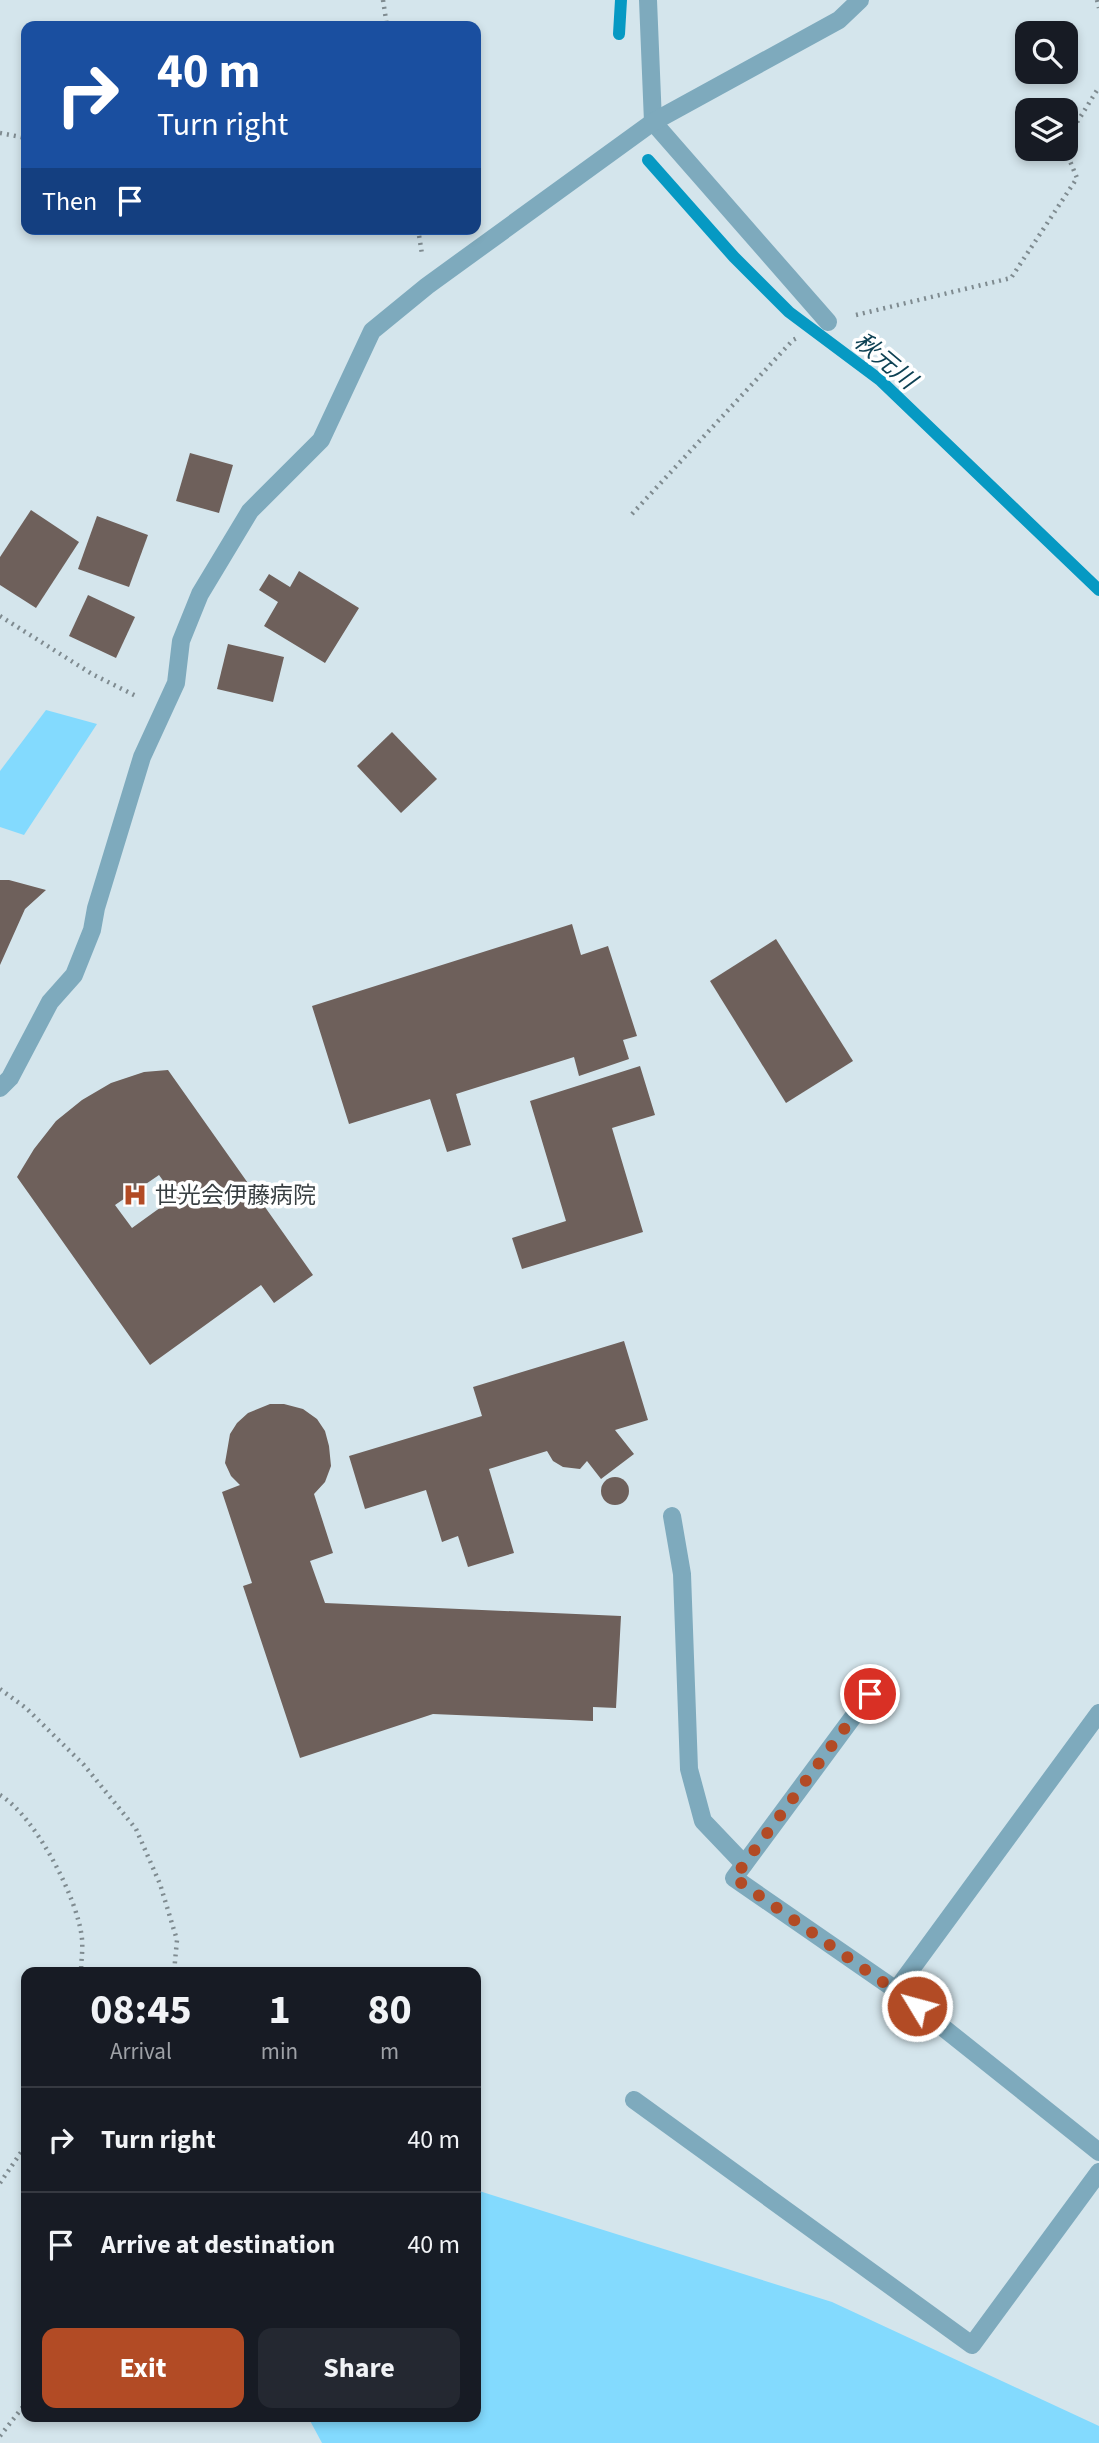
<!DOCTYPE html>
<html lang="en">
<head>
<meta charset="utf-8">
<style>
	body { margin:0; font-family:"Source Sans 3","Noto Sans JP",sans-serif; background:#242831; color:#f1f3f6; height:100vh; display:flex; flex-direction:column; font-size:26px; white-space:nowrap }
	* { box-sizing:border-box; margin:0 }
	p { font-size:23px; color:#9ea1a6 }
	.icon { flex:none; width:38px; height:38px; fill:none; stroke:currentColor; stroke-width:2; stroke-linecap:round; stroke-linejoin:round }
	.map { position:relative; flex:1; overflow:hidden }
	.details { position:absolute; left:21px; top:1967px; width:460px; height:455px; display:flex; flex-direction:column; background:#171b24; border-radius:14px; box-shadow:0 4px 10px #0003 }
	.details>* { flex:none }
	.top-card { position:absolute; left:21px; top:21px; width:460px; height:214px; border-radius:14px; box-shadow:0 4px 10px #0003; background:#1a4fa0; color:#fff; overflow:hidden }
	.fabs { position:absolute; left:1015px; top:21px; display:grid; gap:14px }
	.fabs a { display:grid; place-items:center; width:63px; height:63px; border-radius:14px; background:#171b24; box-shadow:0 4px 10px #0003; font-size:35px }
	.pin { position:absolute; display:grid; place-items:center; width:60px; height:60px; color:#fff; margin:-30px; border:4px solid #fff; border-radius:50%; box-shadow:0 2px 7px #0007 }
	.me { position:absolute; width:77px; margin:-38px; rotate:307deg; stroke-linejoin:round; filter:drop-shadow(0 0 5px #0008) }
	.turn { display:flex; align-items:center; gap:24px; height:147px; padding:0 21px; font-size:32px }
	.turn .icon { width:91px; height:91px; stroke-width:2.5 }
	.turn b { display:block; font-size:49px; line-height:60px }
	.then { display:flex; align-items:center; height:66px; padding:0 21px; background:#0003; gap:14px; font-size:26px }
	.eta { display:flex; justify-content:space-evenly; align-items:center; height:119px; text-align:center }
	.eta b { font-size:42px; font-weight:700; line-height:49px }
	.cta { display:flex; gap:14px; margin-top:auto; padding:14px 21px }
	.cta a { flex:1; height:80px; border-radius:14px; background:#b24b25; color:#fff; font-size:28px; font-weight:700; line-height:80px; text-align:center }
	.cta a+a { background:#242831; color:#f1f3f6 }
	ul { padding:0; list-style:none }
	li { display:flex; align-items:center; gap:21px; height:105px; padding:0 21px; border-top:2px solid #363941 }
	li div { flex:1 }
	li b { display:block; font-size:26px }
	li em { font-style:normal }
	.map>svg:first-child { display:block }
	.green { fill:#83dafe }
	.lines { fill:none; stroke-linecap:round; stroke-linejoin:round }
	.stream { stroke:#0699c3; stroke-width:12 }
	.building { fill:#6e605b; fill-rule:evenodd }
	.path { stroke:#7f8b90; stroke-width:4.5; stroke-dasharray:2 5; stroke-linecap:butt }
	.minor { stroke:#7eaabd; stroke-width:18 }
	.route { stroke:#b24b25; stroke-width:12; stroke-dasharray:0 21.6 }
	.labels { text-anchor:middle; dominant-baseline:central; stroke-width:7; stroke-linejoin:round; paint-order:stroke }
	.poi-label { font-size:23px; fill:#373e41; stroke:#fff; text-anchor:start }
	.water-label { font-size:24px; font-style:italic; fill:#0e4254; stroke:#fff }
</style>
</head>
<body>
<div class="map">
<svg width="1099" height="2443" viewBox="0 0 1099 2443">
	<rect width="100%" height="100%" fill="#d4e5ec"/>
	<!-- green -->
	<g class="green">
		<path d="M46,710L97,724L24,835L0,827V771Z"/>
		<path d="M476,2190L832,2302L1099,2426V2443H322L308,2417H476Z"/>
	</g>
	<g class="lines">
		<!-- stream -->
		<g class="stream">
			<path d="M619,34L621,0"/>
			<path d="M648,160L734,257L789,312L880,380L1099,590"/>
		</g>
	</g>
	<!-- building -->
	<g class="building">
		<path d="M190,453L233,465L219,513L176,501Z"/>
		<path d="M31,510L79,542L36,608L0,585V557Z"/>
		<path d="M97,516L148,535L129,587L78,569Z"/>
		<path d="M299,571L359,608L325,663L264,626L278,602L259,590L269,574L290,587Z"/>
		<path d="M88,595L135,617L116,658L69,636Z"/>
		<path d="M228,644L284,657L273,702L217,689Z"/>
		<path d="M392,732L437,779L401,813L357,766Z"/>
		<path d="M0,880H9L46,890L25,909L0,965Z"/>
		<path d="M572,924L581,955L608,946L637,1036L623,1040L629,1059L579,1076L574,1057L456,1094L471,1145L447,1152L430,1099L349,1124L312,1006Z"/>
		<path d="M776,939L853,1061L786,1103L710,981Z"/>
		<path d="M640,1066L655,1115L612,1128L643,1232L522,1269L512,1238L566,1221L530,1101Z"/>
		<path d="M168,1070L313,1275L274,1303L261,1285L150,1365L17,1177L34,1149L56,1121L82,1100L111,1083L144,1072ZM159,1175L175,1197L132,1228L115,1205Z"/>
		<path d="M624,1341L648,1420L615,1430L634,1454L601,1479L587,1461L580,1469L563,1467L553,1461L547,1451L489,1469L514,1553L468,1567L458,1536L442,1542L426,1490L365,1509L349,1456L482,1416L473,1387Z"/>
		<path d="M270,1404H284L303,1409L317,1419L325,1431L329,1446L331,1466L325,1482L314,1494L333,1553L310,1561L325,1603L621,1616L616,1708L593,1707V1721L433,1714L300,1758L243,1586L252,1583L222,1492L240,1485L231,1476L225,1463L230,1434L237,1423L248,1413Z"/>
		<circle cx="615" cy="1491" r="14"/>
	</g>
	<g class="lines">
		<!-- path -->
		<g class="path">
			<path d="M383,0L387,26"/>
			<path d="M1097,0L1099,8"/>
			<path d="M0,133L26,138"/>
			<path d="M1066,140L1099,87"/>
			<path d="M418,229L422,254"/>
			<path d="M856,315L1011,278L1077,178L1065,149"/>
			<path d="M632,514L793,340L799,337"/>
			<path d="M0,616L92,674L138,697"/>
			<path d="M0,1689L26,1708L84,1765L136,1829L160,1884L177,1940L174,1972"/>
			<path d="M0,1795C35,1816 78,1898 82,1939C83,1950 81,1962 81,1972"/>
			<path d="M0,2183L26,2145"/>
			<path d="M0,2436L26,2403"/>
		</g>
		<!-- minor -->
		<g class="minor">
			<path d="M648,0L653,122L828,322"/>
			<path d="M0,1088L10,1078L50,1002L74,975L92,930L96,908L142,757L176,683L181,641L200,594L250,511L321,440L372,331L427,286L653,122L839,20L860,0"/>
			<path d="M672,1516L682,1574L689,1769L703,1821L744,1864"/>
			<path d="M870,1694L734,1878L896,1990L1099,2152"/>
			<path d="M896,1990L1099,1713"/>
			<path d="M634,2100L972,2345L1099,2172"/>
		</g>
	</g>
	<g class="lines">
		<!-- route -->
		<path class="route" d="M870,1694L734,1878L917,2006"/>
	</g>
	<!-- icons -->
	<defs>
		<g id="hospital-bare" transform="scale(1.89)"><path d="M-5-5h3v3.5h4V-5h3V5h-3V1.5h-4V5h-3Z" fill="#b24b25" stroke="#fff" stroke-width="2.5" paint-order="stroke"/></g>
	</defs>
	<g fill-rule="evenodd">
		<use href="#hospital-bare" x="135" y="1195"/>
	</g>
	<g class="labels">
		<!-- poi labels -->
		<g class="poi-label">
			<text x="155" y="1195">世光会伊藤病院</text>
		</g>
		<!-- water labels -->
		<g class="water-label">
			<text transform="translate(885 361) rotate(40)">秋元川</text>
		</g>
	</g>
</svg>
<div class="fabs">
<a><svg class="icon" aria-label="search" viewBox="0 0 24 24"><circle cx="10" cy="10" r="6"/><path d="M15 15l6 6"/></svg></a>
<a><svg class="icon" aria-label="layers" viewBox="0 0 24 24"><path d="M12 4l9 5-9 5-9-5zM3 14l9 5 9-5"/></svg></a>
</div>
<div class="pin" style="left:870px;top:1694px;background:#d93025"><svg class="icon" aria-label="arrive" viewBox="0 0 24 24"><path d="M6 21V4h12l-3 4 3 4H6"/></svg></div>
<svg class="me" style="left:917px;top:2006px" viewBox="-20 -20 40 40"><circle r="17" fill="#b24b25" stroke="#fff" stroke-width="3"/><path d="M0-11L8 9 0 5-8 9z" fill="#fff"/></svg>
<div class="top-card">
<div class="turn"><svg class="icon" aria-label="right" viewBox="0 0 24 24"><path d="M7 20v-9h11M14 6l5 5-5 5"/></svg><div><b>40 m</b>Turn right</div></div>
<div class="then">Then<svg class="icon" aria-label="arrive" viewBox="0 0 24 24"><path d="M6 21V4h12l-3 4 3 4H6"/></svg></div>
</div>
<section class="details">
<div class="eta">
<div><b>08:45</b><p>Arrival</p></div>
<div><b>1</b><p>min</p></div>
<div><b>80</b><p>m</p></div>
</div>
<ul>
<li><svg class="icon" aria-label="right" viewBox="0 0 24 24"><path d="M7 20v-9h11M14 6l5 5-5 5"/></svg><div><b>Turn right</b></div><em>40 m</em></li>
<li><svg class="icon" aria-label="arrive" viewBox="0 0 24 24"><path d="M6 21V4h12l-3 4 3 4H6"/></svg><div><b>Arrive at destination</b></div><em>40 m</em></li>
</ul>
<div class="cta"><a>Exit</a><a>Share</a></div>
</section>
</div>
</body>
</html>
